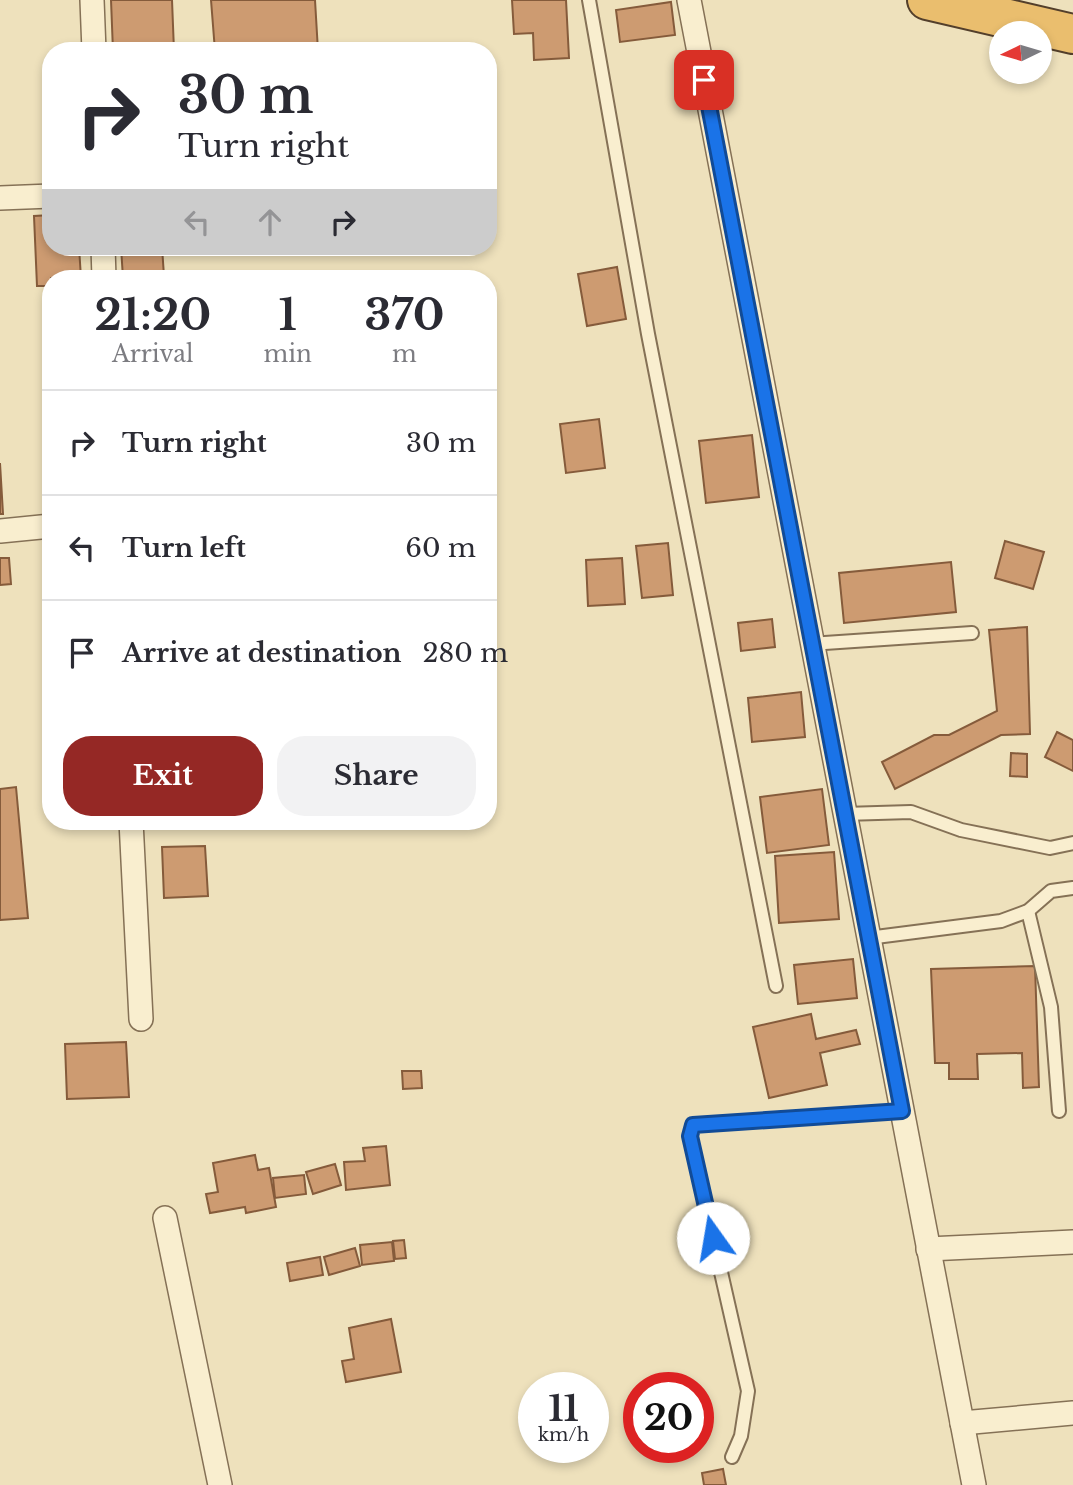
<!DOCTYPE html>
<html lang="en">
<head>
<meta charset="utf-8">
<style>
	body { margin:0; font-family:"Libre Baskerville",serif; background:#f2f2f3; color:#2b2b33; height:100vh; display:flex; flex-direction:column; font-size:26px; white-space:nowrap }
	* { box-sizing:border-box; margin:0 }
	p { font-size:23px; color:#7c7c81 }
	.icon { flex:none; width:38px; height:38px; fill:none; stroke:currentColor; stroke-width:2; stroke-linecap:round; stroke-linejoin:round }
	.map { position:relative; flex:1; overflow:hidden }
	.sheet { position:absolute; left:42px; top:270px; width:455px; height:560px; display:flex; flex-direction:column; background:#fff; border-radius:28px; box-shadow:0 4px 10px #0003 }
	.sheet>* { flex:none }
	.guide { position:absolute; left:42px; top:42px; width:455px; height:214px; border-radius:28px; box-shadow:0 4px 10px #0003; background:#fff; color:#2b2b33; overflow:hidden }
	.needle { width:46px; rotate:265deg }
	.tools { position:absolute; left:989px; top:21px; display:grid; gap:14px }
	.tools a { display:grid; place-items:center; width:63px; height:63px; border-radius:50%; background:#fff; box-shadow:0 4px 10px #0003; font-size:35px }
	.speed { position:absolute; left:518px; top:1372px; display:flex; gap:14px; font-size:35px; font-weight:700; text-align:center }
	.speed>* { display:grid; place-content:center; width:91px; height:91px; border-radius:50%; background:#fff; box-shadow:0 4px 10px #0003; line-height:1 }
	.speed small { font-size:18px; font-weight:400 }
	.speed .limit { border:10px solid #d22; background:#fff; color:#111 }
	.pin { position:absolute; display:grid; place-items:center; width:60px; height:60px; color:#fff; margin:-30px; border-radius:14px; box-shadow:0 4px 10px #0006 }
	.me { position:absolute; width:77px; margin:-38px; rotate:347deg; stroke-linejoin:round; filter:drop-shadow(0 0 5px #0008) }
	.turn { display:flex; align-items:center; gap:24px; height:147px; padding:0 21px; font-size:32px }
	.turn .icon { width:91px; height:91px; stroke-width:2.5 }
	.turn b { display:block; font-size:49px; line-height:60px }
	.lanes { display:flex; align-items:center; height:66px; padding:0 21px; background:#0003; justify-content:center; gap:35px; direction:ltr }
	.lanes .off { opacity:.35 }
	.eta { display:flex; justify-content:space-evenly; align-items:center; height:119px; text-align:center }
	.eta b { font-size:42px; font-weight:800; line-height:49px }
	.action { display:flex; gap:14px; margin-top:auto; padding:14px 21px }
	.action a { flex:1; height:80px; border-radius:28px; background:#952825; color:#fff; font-size:28px; font-weight:800; line-height:80px; text-align:center }
	.action a+a { background:#f2f2f3; color:#2b2b33 }
	ul { padding:0; list-style:none }
	li { display:flex; align-items:center; gap:21px; height:105px; padding:0 21px; border-top:2px solid #e1e1e2 }
	li div { flex:1 }
	li b { display:block; font-size:26px }
	li em { font-style:normal }
	.map>svg:first-child { display:block }
	.building { fill:#cd9b71; stroke:#855b3b; stroke-width:2 }
	.lines { fill:none; stroke-linecap:round; stroke-linejoin:round }
	.service-casing { stroke:#857156; stroke-width:16 }
	.minor-casing { stroke:#857156; stroke-width:26 }
	.trunk-casing { stroke:#533f2b; stroke-width:42 }
	.service { stroke:#f9eecf; stroke-width:12 }
	.minor { stroke:#f9eecf; stroke-width:23 }
	.trunk { stroke:#eabe6e; stroke-width:38 }
	.route-casing { stroke:#114b97; stroke-width:18 }
	.route { stroke:#1a73e8; stroke-width:12 }
</style>
</head>
<body>
<div class="map">
<svg width="1073" height="1485" viewBox="0 0 1073 1485">
	<rect width="100%" height="100%" fill="#eee1bc"/>
	<!-- building -->
	<g class="building">
		<path d="M111,0H172L174,51H113Z"/>
		<path d="M211,0H315L318,51H215Z"/>
		<path d="M512,0H566L569,58L534,60L533,33L514,34Z"/>
		<path d="M671,2L675,35L620,42L616,10Z"/>
		<path d="M51,215V247H79L81,278H51V286H37L34,216Z"/>
		<path d="M121,247H162L164,276L123,278Z"/>
		<path d="M617,267L626,319L587,326L578,274Z"/>
		<path d="M599,419L605,468L566,473L560,424Z"/>
		<path d="M752,435L759,497L706,503L699,441Z"/>
		<path d="M0,463L3,514H0Z"/>
		<path d="M1005,541L1044,552L1033,589L995,578Z"/>
		<path d="M668,543L673,595L642,598L636,546Z"/>
		<path d="M0,558H9L11,584L0,585Z"/>
		<path d="M622,558L625,604L588,606L586,560Z"/>
		<path d="M951,562L956,612L844,623L839,573Z"/>
		<path d="M772,619L775,647L741,651L738,623Z"/>
		<path d="M1027,627L1030,734L1001,735L895,789L882,762L934,735H949L997,711L989,630Z"/>
		<path d="M801,692L805,737L752,742L748,698Z"/>
		<path d="M1057,732L1073,740V771L1045,757Z"/>
		<path d="M1011,753L1027,754V777L1010,776Z"/>
		<path d="M16,787L28,918L0,920V789Z"/>
		<path d="M822,789L829,845L767,853L760,797Z"/>
		<path d="M157,821H234V823L157,828Z"/>
		<path d="M205,846L208,896L164,898L162,847Z"/>
		<path d="M834,852L839,919L779,923L775,856Z"/>
		<path d="M853,959L857,998L798,1004L794,965Z"/>
		<path d="M1035,966L1039,1087L1023,1088L1022,1053L977,1054L978,1079H949V1063H935L931,969Z"/>
		<path d="M811,1014L816,1039L856,1030L860,1044L820,1053L827,1085L769,1098L753,1027Z"/>
		<path d="M126,1042L129,1097L67,1099L65,1044Z"/>
		<path d="M402,1071H421L422,1088L403,1089Z"/>
		<path d="M386,1146L390,1185L346,1190L344,1162L365,1161L363,1148Z"/>
		<path d="M255,1155L258,1170L269,1168L276,1207L246,1213L245,1207L210,1213L206,1194L218,1192L213,1163Z"/>
		<path d="M335,1164L341,1185L313,1194L306,1172Z"/>
		<path d="M304,1175L306,1194L275,1198L273,1178Z"/>
		<path d="M404,1240L406,1258L395,1259L393,1241Z"/>
		<path d="M392,1242L394,1261L362,1265L360,1245Z"/>
		<path d="M355,1248L360,1266L329,1275L324,1257Z"/>
		<path d="M320,1257L323,1275L290,1281L287,1263Z"/>
		<path d="M391,1319L401,1372L346,1382L342,1361L354,1359L349,1328Z"/>
		<path d="M723,1469L726,1485H704L702,1473Z"/>
	</g>
	<g class="lines">
		<!-- service casing -->
		<g class="service-casing">
			<g id="service">
				<path d="M589,0L648,334L776,986"/>
				<path d="M810,644L972,633"/>
				<path d="M844,814L911,812L961,830L1050,848L1073,843"/>
				<path d="M1028,911L1051,1007L1059,1111"/>
				<path d="M868,938L1001,921L1028,911L1051,891L1073,888"/>
				<path d="M732,1457L741,1436L748,1391L690,1136L693,1125L902,1111"/>
			</g>
		</g>
		<!-- minor casing -->
		<g class="minor-casing">
			<g id="minor">
				<path d="M92,0L94,51"/>
				<path d="M689,0L974,1485"/>
				<path d="M0,198L51,196"/>
				<path d="M103,247L104,278"/>
				<path d="M0,531L51,526"/>
				<path d="M131,821L141,1019"/>
				<path d="M165,1218L220,1485"/>
				<path d="M928,1249L1073,1242"/>
				<path d="M962,1423L1073,1413"/>
			</g>
		</g>
		<!-- trunk casing -->
		<g class="trunk-casing">
			<path id="trunk" d="M927,0L1073,34"/>
		</g>
		<!-- service -->
		<use href="#service" class="service"/>
		<!-- minor -->
		<use href="#minor" class="minor"/>
		<!-- trunk -->
		<use href="#trunk" class="trunk"/>
	</g>
	<g class="lines">
		<!-- route casing -->
		<g class="route-casing">
			<path id="route" d="M704,80L902,1111L693,1125L690,1136L713,1238"/>
		</g>
		<!-- route -->
		<use href="#route" class="route"/>
	</g>
</svg>
<div class="tools">
<a><svg class="needle" viewBox="-14 -14 28 28"><path d="M0-13l5 13h-10z" fill="#e53935"/><path d="M0 13l5-13h-10z" fill="#7c7c81"/></svg></a>
</div>
<div class="speed"><div>11<small>km/h</small></div><div class="limit">20</div></div>
<div class="pin" style="left:704px;top:80px;background:#d93025"><svg class="icon" aria-label="arrive" viewBox="0 0 24 24"><path d="M6 21V4h12l-3 4 3 4H6"/></svg></div>
<svg class="me" style="left:713px;top:1238px" viewBox="-20 -20 40 40"><circle r="19" fill="#fff"/><path d="M0-13L10 11 0 6-10 11z" fill="#1a73e8"/></svg>
<div class="guide">
<div class="turn"><svg class="icon" aria-label="right" viewBox="0 0 24 24"><path d="M7 20v-9h11M14 6l5 5-5 5"/></svg><div><b>30 m</b>Turn right</div></div>
<div class="lanes"><svg class="icon off" aria-label="left" viewBox="0 0 24 24"><path d="M17 20v-9H6M10 6l-5 5 5 5"/></svg><svg class="icon off" aria-label="ahead" viewBox="0 0 24 24"><path d="M12 20V5M6 11l6-6 6 6"/></svg><svg class="icon" aria-label="right" viewBox="0 0 24 24"><path d="M7 20v-9h11M14 6l5 5-5 5"/></svg></div>
</div>
<section class="sheet">
<div class="eta">
<div><b>21:20</b><p>Arrival</p></div>
<div><b>1</b><p>min</p></div>
<div><b>370</b><p>m</p></div>
</div>
<ul>
<li><svg class="icon" aria-label="right" viewBox="0 0 24 24"><path d="M7 20v-9h11M14 6l5 5-5 5"/></svg><div><b>Turn right</b></div><em>30 m</em></li>
<li><svg class="icon" aria-label="left" viewBox="0 0 24 24"><path d="M17 20v-9H6M10 6l-5 5 5 5"/></svg><div><b>Turn left</b></div><em>60 m</em></li>
<li><svg class="icon" aria-label="arrive" viewBox="0 0 24 24"><path d="M6 21V4h12l-3 4 3 4H6"/></svg><div><b>Arrive at destination</b></div><em>280 m</em></li>
</ul>
<div class="action"><a>Exit</a><a>Share</a></div>
</section>
</div>
</body>
</html>
